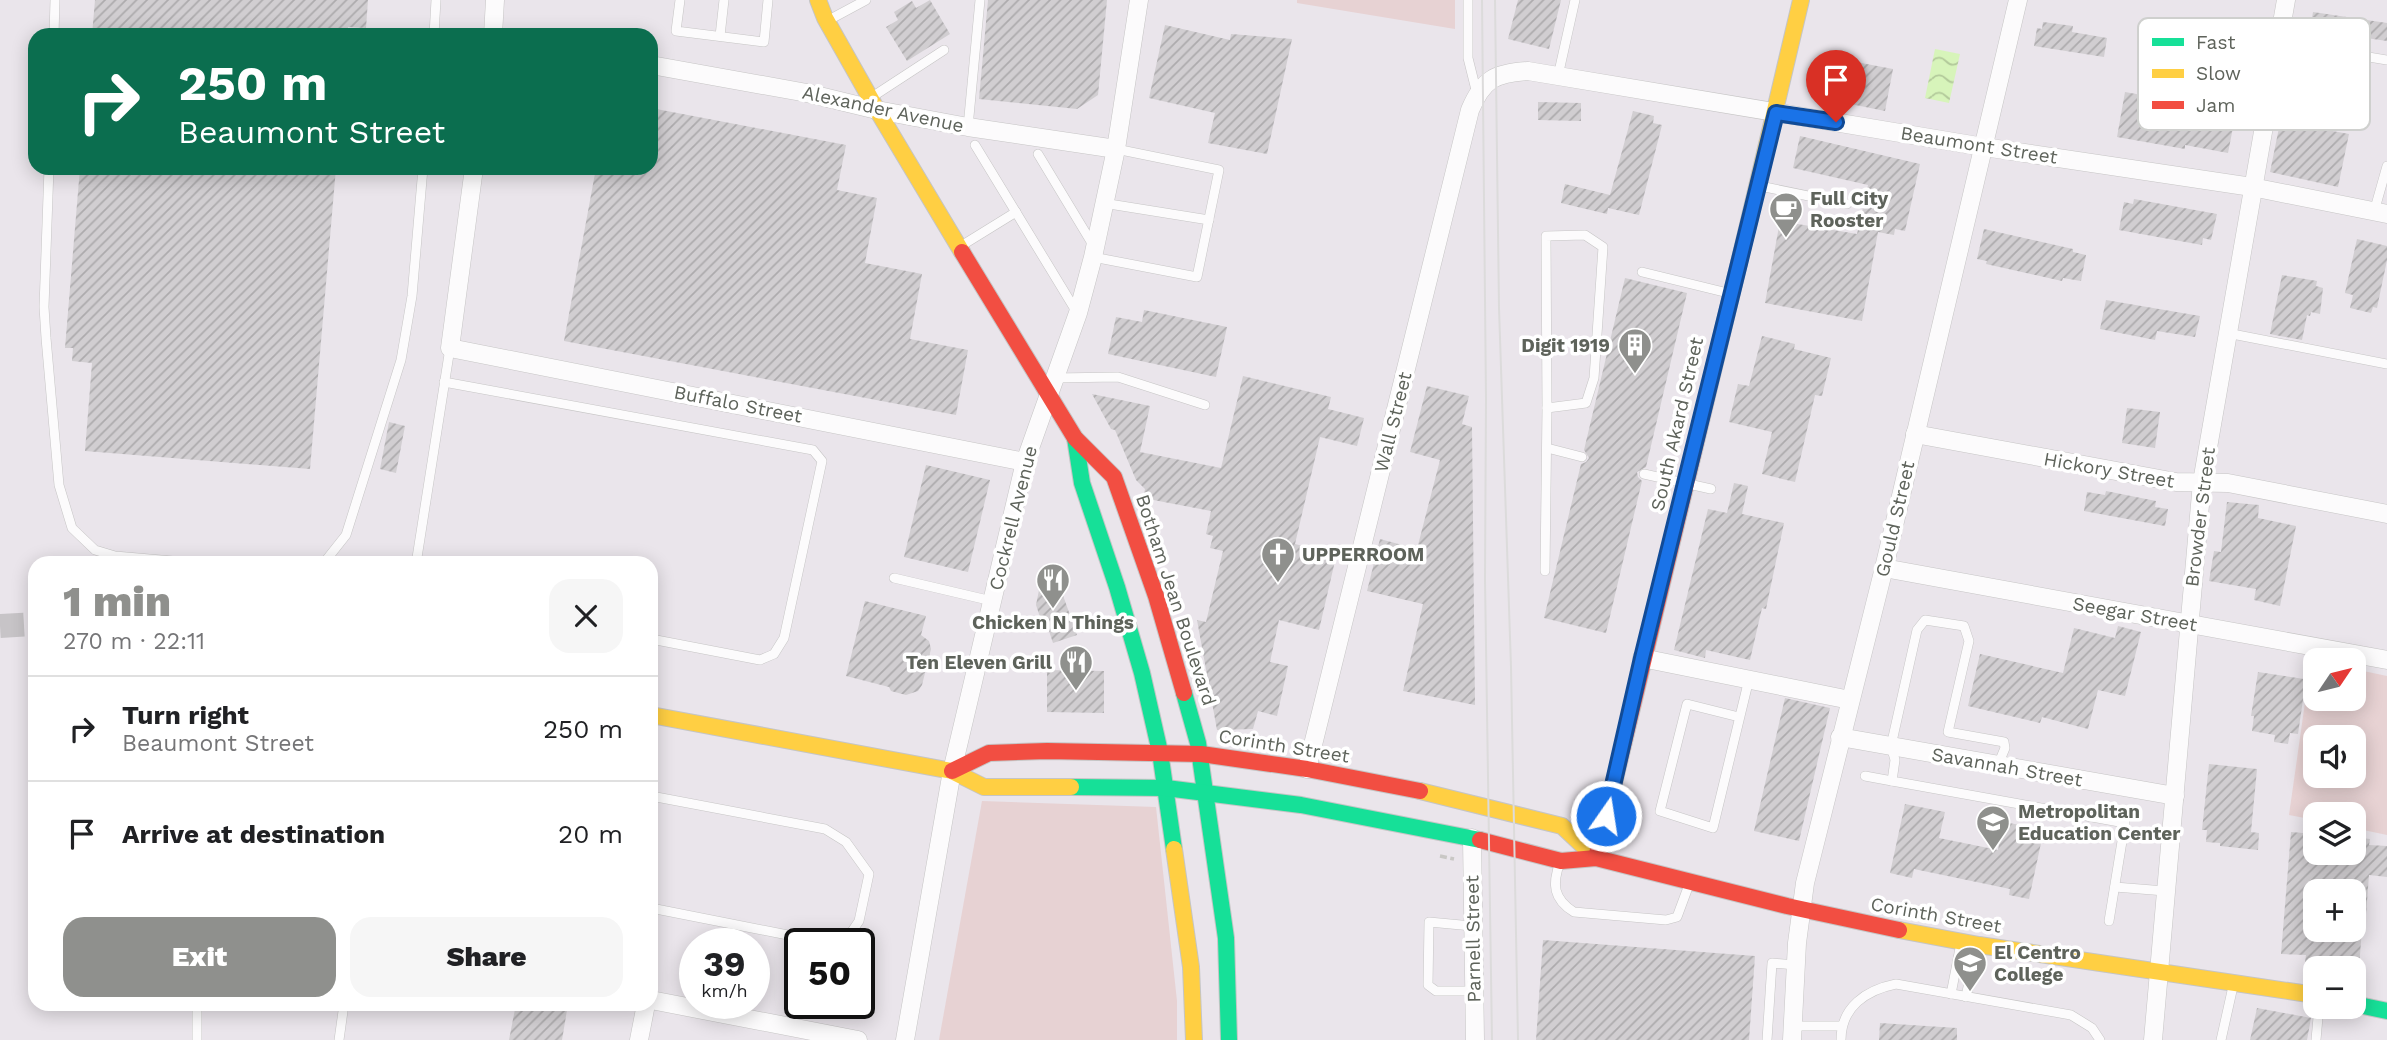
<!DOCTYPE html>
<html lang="en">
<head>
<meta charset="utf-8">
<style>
	body { margin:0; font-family:"Work Sans",sans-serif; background:#f6f6f6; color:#202124; height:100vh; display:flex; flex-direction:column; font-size:26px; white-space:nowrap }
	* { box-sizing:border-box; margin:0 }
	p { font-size:23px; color:#757577 }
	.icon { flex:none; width:38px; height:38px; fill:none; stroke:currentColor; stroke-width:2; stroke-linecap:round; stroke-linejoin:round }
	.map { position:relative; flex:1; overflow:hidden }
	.sheet { position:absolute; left:28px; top:556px; width:630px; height:455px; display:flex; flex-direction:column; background:#fff; border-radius:21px; box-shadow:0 4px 18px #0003 }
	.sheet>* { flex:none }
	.hud { position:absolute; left:28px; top:28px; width:630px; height:147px; border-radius:21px; box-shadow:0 4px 18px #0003; background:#0b6e4f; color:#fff; overflow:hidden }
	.needle { width:46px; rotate:55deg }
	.controls { position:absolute; left:2303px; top:648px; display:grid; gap:14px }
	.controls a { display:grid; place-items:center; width:63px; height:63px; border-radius:14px; background:#fff; box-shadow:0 4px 18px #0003; font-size:35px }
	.speed { position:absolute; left:679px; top:928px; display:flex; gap:14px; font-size:35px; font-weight:700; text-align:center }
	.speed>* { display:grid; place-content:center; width:91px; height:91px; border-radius:50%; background:#fff; box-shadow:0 4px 18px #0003; line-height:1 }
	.speed small { font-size:18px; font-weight:400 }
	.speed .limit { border:4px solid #111; border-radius:10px; background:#fff; color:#111 }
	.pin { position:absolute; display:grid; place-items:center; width:60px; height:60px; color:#fff; margin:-72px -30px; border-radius:50% 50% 50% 0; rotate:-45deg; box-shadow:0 0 7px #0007 }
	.pin .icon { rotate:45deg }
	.me { position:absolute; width:77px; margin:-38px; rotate:13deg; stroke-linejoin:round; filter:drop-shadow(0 0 5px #0008) }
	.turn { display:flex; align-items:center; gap:24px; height:147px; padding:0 35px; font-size:32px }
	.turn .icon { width:91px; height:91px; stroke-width:2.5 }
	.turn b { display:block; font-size:49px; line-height:60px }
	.round { display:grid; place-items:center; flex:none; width:74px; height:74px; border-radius:21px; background:#f6f6f6 }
	.headline { display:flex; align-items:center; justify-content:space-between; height:119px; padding:0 35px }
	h1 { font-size:42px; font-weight:800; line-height:52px; color:#8f908d }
	.action { display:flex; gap:14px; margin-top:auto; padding:14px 35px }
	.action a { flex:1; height:80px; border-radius:21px; background:#8f908d; color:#fff; font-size:28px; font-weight:800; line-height:80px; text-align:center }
	.action a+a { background:#f6f6f6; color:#202124 }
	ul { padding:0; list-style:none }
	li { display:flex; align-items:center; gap:21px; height:105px; padding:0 35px; border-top:2px solid #e0e0e0 }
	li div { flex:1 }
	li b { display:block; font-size:26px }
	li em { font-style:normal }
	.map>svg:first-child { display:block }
	.green { fill:#e7d2d3; fill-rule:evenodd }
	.water { fill:url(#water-waves) }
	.building { fill:url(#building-hatch) }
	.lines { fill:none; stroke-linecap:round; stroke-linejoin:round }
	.secondary-tunnel { stroke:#c7c4c7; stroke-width:24; stroke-dasharray:24 12; stroke-linecap:butt }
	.lane-casing { stroke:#c6c5c5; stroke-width:10 }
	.street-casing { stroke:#c6c5c5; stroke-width:19 }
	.fast-casing { stroke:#c5c5c5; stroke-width:18 }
	.slow-casing { stroke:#c5c5c5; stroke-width:18 }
	.jam-casing { stroke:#c5c5c5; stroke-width:18 }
	.path { stroke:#c9c7c5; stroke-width:3.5; stroke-dasharray:7 3.5; stroke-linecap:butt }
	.lane { stroke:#fcfbfc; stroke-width:9 }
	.street { stroke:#fcfbfc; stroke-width:18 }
	.fast { stroke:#16e098; stroke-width:16 }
	.slow { stroke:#ffcf43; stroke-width:16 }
	.jam { stroke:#f24e42; stroke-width:16 }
	.tram { stroke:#dcdbdb; stroke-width:2 }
	.route-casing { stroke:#114b97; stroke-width:18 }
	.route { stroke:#1a73e8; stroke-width:12 }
	.labels { text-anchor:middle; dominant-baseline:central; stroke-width:7; stroke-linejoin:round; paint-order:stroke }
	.street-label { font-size:19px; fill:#5e635b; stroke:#fff }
	.poi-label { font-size:19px; font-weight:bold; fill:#5e635b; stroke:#fff; text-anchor:start }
	.key { fill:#fff; stroke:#cfd0ce; stroke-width:2 }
	.key-label { font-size:19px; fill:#5e635b }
</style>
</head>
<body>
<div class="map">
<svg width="2387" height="1040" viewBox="0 0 2387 1040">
	<defs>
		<pattern id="water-waves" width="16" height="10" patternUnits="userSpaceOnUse" patternTransform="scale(1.75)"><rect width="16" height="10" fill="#d7f4ba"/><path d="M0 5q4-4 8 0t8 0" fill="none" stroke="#b2c99a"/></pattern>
		<pattern id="building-hatch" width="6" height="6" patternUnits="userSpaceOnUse" patternTransform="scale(1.75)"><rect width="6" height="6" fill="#d1ced1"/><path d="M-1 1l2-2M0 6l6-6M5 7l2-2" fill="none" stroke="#adabad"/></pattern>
	</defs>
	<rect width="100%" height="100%" fill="#eae5eb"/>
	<!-- green -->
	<g class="green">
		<path d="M1297,0H1455V29L1297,3Z"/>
		<path d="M2311,660L2315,661V698H2354V669L2387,676V835L2354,828V814H2315V820L2289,815ZM2315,737H2354V775H2315Z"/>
		<path d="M982,801L1156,807L1177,1001V1040H939Z"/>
	</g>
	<!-- water -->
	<path class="water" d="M1935,49L1960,54L1949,103L1925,98Z"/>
	<!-- building -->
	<g class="building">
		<path d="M95,0H368L366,28L348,27V35H92Z"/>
		<path d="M930,0L950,34L907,61L886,27L898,20L894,12L912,1L916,8Z"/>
		<path d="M988,0H1107L1098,95L1077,109L979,99Z"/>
		<path d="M1518,0H1561L1549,49L1508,39Z"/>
		<path d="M2313,12L2387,23V41L2310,30Z"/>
		<path d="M2043,22L2073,26L2072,32L2107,38L2104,57L2034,46L2037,28L2042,29Z"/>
		<path d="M1165,25L1230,40L1231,34L1292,39L1267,154L1208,143L1215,113L1149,98Z"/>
		<path d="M1819,55L1893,69L1885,111L1811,96Z"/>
		<path d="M2125,92L2164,99L2165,93L2238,102L2228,153L2185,145V149L2117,137Z"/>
		<path d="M1538,102L1581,103V121L1538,120Z"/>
		<path d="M651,108L846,145L837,190L877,198L865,263L922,274L910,339L968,350L956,415L564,341L596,168H651Z"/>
		<path d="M1633,111L1654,116L1653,123L1662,125L1639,215L1608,208L1607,214L1561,203L1565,184L1610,195Z"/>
		<path d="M2282,113L2329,122L2327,130L2349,134L2338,187L2270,172Z"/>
		<path d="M1800,136L1920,164L1905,231L1895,229L1894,235L1878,232L1862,321L1765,303L1780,221L1857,234L1868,185L1793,168Z"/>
		<path d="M80,168H336L310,469L85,451L92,363L72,361L73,348H65Z"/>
		<path d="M2134,199L2217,214L2211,240L2203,238L2202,245L2119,230L2124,202L2133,204Z"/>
		<path d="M1984,229L2073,249V252L2086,255L2081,281L2063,278L2062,281L1986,264L1987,261L1977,259Z"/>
		<path d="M2357,239L2387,246V260L2377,308L2373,307L2371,313L2350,308L2353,295L2345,293Z"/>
		<path d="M2282,275L2317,281L2316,286L2323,288L2320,314L2311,312L2310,316L2307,315L2302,340L2270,334Z"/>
		<path d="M1625,278L1687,293L1646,467L1637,472L1638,477L1642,481L1606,633L1544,618L1581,464L1586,462L1589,458L1584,450Z"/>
		<path d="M2106,300L2200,316L2195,337L2157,331L2155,340L2100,329Z"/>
		<path d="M1144,310L1227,327L1216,377L1108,354L1116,317L1142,322Z"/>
		<path d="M1762,336L1795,344L1794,349L1831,358L1822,396L1815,395L1795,482L1762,474L1772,432L1729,422L1738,384L1749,386Z"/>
		<path d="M1243,376L1331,397L1328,409L1364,418L1357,446L1320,437L1295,544L1323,551L1321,557L1335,561L1319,630L1279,620L1270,662L1288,666L1277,716L1258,711L1253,729L1217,730L1197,620L1206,622L1223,551L1210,548L1213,536L1206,534L1211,511L1143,498L1145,489L1136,480L1115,430L1111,429L1092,394L1150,406L1140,452L1221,468Z"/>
		<path d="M1427,386L1469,396L1462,424L1472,427L1475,705L1403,691L1423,604L1367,591L1380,539L1417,549L1440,460L1410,452Z"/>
		<path d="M2127,408L2160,412L2155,448L2122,443Z"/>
		<path d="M389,422L405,426L396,473L380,469Z"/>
		<path d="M926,465L990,480L968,572L904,557Z"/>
		<path d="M1734,483L1748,486L1742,514L1784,523L1766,609L1762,608L1750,660L1706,650L1705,658L1674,650L1708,509L1727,513Z"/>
		<path d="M2106,491L2156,501L2155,507L2168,509L2165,526L2084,511L2087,492L2105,495Z"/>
		<path d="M2227,502L2259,505L2258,518L2296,526L2280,606L2254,600L2256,589L2209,581L2214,551L2221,552Z"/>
		<path d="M1059,584L1077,635L1053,643L1044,616L1040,617L1036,605L1039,590Z"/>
		<path d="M865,601L926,616L921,635L929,641L931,649L922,685L918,691L906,695L891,691L889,687L846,676Z"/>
		<path d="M2118,626L2141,632L2125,696L2098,690L2088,729L2042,717L2040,723L1968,706L1980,654L2063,673L2074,628L2115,638Z"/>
		<path d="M1047,670L1104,671V713L1047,712Z"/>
		<path d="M2258,672L2304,679L2303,685L2305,686L2298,734L2290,733L2288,744L2274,742L2275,735L2252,731L2254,716H2251Z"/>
		<path d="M1785,698L1830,708L1799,841L1754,831Z"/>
		<path d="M2209,764L2257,769L2251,832L2259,833L2258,850L2220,846V843L2206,842L2207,830H2202Z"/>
		<path d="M1905,804L1945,812L1939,838L1998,850L2003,822L2044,829L2029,899L2009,895L2010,889L1914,869L1912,878L1890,873Z"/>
		<path d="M2291,832L2315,834V852H2354V837L2370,839L2369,845L2387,846V877L2369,875L2365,928L2354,927V891H2315V929H2362L2359,967L2305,962L2306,955L2281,954Z"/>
		<path d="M1543,940L1755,956L1749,1040H1536Z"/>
		<path d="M516,1004H538L567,1010L562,1040H509Z"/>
		<path d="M2257,1008L2311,1018L2307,1040H2250Z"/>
		<path d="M1880,1023L1957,1028V1040H1879Z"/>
	</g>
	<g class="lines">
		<!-- secondary-tunnel -->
		<path class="secondary-tunnel" d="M0,626L35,624"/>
		<!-- lane casing -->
		<g class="lane-casing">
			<g id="lane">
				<path d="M680,0L676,31L764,42L768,0"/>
				<path d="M1468,0V58L1477,94"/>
				<path d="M827,21L866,0"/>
				<path d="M54,35L55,0"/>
				<path d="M434,35L436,0"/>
				<path d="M720,36L724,0"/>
				<path d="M2279,42L2387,60"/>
				<path d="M1558,76L1575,0"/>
				<path d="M872,97L944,50"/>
				<path d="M968,127L980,0"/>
				<path d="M975,145L1076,311"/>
				<path d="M1038,154L1093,245"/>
				<path d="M49,168L44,307L46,338L59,485L72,528L95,550L115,556L207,564"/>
				<path d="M1760,186L1847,204"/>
				<path d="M1103,203L1209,220"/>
				<path d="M2374,212L2387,166"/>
				<path d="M1585,235L1603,247L1594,378L1586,403L1547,408L1546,236Z"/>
				<path d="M961,246L1016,212"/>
				<path d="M1093,257L1197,277L1219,170L1116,149"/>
				<path d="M1642,272L1728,293"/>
				<path d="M2227,333L2387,364"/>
				<path d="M1055,378L1118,377L1205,405"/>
				<path d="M444,382L813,450L822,461L784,638L774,654L760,660L651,639"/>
				<path d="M1547,448L1582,457"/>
				<path d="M1644,474L1711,489"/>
				<path d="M323,564L346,535L401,360L412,296L423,168"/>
				<path d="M416,564L450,348"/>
				<path d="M1545,571L1547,408"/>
				<path d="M894,578L992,601"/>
				<path d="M1739,717L1687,704L1660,811L1713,828L1749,679"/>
				<path d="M1998,765L2005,748L2004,742L1948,732L1969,641L1964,626L1925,620L1917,630L1891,746L1895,760L1892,781L2125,823L2109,921"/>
				<path d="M1865,776L1892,781"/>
				<path d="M651,796L825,829L846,842L869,874L859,921L848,937L823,942L651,908"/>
				<path d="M1560,862C1552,884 1553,899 1574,912L1666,920L1677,917L1690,882"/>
				<path d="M2115,887L2165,891"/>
				<path d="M1472,926L1429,922L1428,985L1436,991H1474"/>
				<path d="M1951,994L1961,943"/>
				<path d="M1966,997L1976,947"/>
				<path d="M197,1004V1040"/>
				<path d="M1792,1026H1841"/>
				<path d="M339,1040L344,1004"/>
				<path d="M1767,1040L1772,963L1796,965"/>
				<path d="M1841,1040C1841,1007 1866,990 1896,984L2071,1015L2092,1028L2100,1040"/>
				<path d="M2221,1040L2234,982"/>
				<path d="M2316,1040L2319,1006"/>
			</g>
		</g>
		<!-- street casing -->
		<g class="street-casing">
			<g id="street">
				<path d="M493,35L495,0"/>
				<path d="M651,65L807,93L877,110L968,127L1116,149"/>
				<path d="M474,168L450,348L1025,462"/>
				<path d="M1915,434L2176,482L2228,483L2387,514"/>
				<path d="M1884,568L2387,660"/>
				<path d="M1642,658L1850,700"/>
				<path d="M1840,737L2175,796"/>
				<path d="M1307,769L1470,110C1483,79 1495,73 1528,71L1984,147L2252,187L2387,214"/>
				<path d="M1472,838L1475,1040"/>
				<path d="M651,1000L858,1040"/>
				<path d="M639,1040L646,1004"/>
				<path d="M905,1040L952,771L1025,462L1078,313L1093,257L1116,149L1139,0"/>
				<path d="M1792,1040L1797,943L1805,883L1884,568L2018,0"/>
				<path d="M2153,1040L2202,482L2286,0"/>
			</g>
		</g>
		<!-- fast casing -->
		<g class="fast-casing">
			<g id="fast">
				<path d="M1075,438L1082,483L1117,587L1142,673L1160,752L1174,849"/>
				<path d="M1184,693L1198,743L1226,938L1229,1040"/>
				<path d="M1071,787L1166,788L1301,805L1480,840"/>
				<path d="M2354,1004L2387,1011"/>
			</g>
		</g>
		<!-- slow casing -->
		<g class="slow-casing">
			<g id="slow">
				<path d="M818,0L825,18L877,110L962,252"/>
				<path d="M1739,263L1801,0"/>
				<path d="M651,715L952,771L984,787H1071"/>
				<path d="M1420,791L1562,826L1596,858"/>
				<path d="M1174,849L1191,967L1194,1040"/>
				<path d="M1899,930L1979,945L2315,995"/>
			</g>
		</g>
		<!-- jam casing -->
		<g class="jam-casing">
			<g id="jam">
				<path d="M962,252L1075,438L1114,477L1156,596L1184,693"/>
				<path d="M952,771L989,753L1047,751L1201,754L1307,769L1420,791"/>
				<path d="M1480,840L1561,861L1596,858L1787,906L1899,930"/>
				<path d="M1596,858L1739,263"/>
			</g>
		</g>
		<!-- path -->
		<path class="path" d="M1440,856L1454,859"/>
		<!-- lane -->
		<use href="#lane" class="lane"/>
		<!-- street -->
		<use href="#street" class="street"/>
		<!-- fast -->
		<use href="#fast" class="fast"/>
		<!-- slow -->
		<use href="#slow" class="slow"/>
		<!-- jam -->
		<use href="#jam" class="jam"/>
		<!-- tram -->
		<g class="tram">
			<path d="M1482,0L1486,399L1485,580L1492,1040"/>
			<path d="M1495,0L1499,308L1511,667L1518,1040"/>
		</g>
	</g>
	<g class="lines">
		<!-- route casing -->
		<g class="route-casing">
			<path id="route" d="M1606,816L1642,658L1776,113L1836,122"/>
		</g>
		<!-- route -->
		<use href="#route" class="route"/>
	</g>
	<!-- icons -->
	<defs>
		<g id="cafe-pin" transform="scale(1.75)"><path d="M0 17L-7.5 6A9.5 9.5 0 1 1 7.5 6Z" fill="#8f908d" stroke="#fff"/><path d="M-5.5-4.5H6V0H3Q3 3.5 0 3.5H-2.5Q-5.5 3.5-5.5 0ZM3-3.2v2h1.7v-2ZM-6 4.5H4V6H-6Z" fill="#fff"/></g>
		<g id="building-pin" transform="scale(1.75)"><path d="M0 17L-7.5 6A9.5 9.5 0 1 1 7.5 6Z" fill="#8f908d" stroke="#fff"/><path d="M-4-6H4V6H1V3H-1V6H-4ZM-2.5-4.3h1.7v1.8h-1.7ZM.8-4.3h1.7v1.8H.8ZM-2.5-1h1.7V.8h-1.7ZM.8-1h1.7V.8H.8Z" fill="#fff"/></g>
		<g id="church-pin" transform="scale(1.75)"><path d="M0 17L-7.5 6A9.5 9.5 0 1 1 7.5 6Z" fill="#8f908d" stroke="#fff"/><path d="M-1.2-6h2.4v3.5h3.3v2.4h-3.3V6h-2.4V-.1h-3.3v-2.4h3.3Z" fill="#fff"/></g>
		<g id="restaurant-pin" transform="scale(1.75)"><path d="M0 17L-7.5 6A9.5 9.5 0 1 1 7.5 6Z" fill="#8f908d" stroke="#fff"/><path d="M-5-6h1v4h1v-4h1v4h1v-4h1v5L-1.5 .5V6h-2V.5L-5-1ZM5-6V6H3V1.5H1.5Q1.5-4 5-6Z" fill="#fff"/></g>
		<g id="school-pin" transform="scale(1.75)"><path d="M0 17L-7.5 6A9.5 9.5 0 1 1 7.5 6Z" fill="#8f908d" stroke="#fff"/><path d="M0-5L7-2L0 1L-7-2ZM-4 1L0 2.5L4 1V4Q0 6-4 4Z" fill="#fff"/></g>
		<g id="university-pin" transform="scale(1.75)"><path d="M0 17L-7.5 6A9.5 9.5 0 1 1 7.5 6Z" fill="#8f908d" stroke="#fff"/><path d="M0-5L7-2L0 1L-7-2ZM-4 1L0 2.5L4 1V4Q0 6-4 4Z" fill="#fff"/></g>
	</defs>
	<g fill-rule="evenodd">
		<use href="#cafe-pin" x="1786" y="209"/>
		<use href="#building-pin" x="1635" y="345"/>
		<use href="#church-pin" x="1278" y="554"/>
		<use href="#restaurant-pin" x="1053" y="580"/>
		<use href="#restaurant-pin" x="1076" y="662"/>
		<use href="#school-pin" x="1993" y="822"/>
		<use href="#university-pin" x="1970" y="963"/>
	</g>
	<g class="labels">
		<!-- street labels -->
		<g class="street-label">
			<text transform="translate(883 109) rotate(12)">Alexander Avenue</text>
			<text transform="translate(1979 145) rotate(9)">Beaumont Street</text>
			<text transform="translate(738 404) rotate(11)">Buffalo Street</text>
			<text transform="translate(1393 422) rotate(-76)">Wall Street</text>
			<text transform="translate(1677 424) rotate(-77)">South Akard Street</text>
			<text transform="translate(2109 470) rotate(10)">Hickory Street</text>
			<text transform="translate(2200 517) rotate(-83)">Browder Street</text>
			<text transform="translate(1013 518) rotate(-76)">Cockrell Avenue</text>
			<text transform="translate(1895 519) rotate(-77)">Gould Street</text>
			<text transform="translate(1176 600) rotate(72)">Botham Jean Boulevard</text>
			<text transform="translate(2135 614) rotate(10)">Seegar Street</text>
			<text transform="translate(1284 746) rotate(9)">Corinth Street</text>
			<text transform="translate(2007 767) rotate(10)">Savannah Street</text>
			<text transform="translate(1936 915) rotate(10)">Corinth Street</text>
			<text transform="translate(1473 939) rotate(-91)">Parnell Street</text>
		</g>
		<!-- poi labels -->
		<g class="poi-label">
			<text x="1810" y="198">Full City<tspan x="1810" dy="22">Rooster</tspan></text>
			<text x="1610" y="345" text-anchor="end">Digit 1919</text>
			<text x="1302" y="554">UPPERROOM</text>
			<text x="1053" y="622" text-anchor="middle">Chicken N Things</text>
			<text x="1052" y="662" text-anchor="end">Ten Eleven Grill</text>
			<text x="2018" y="811">Metropolitan<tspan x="2018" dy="22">Education Center</tspan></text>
			<text x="1994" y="952">El Centro<tspan x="1994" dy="22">College</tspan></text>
		</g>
	</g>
	<!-- legend -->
	<rect x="2138" y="18" width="232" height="112" rx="10" class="key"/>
	<rect x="2152" y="38" width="32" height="8" fill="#16e098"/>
	<rect x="2152" y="69" width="32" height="9" fill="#ffcf43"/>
	<rect x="2152" y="101" width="32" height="8" fill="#f24e42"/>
	<g class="key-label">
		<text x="2196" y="49">Fast</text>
		<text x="2196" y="80">Slow</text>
		<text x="2196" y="112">Jam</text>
	</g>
</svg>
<div class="controls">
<a><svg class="needle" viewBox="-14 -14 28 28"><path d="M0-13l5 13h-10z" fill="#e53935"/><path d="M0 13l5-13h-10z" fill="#757577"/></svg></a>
<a><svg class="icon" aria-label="sound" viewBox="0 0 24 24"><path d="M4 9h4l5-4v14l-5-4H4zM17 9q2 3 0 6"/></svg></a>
<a><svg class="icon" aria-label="layers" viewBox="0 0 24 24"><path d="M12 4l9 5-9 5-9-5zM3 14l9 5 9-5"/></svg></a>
<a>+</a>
<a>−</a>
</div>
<div class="speed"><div>39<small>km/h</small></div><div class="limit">50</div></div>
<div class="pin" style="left:1836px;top:122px;background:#d93025"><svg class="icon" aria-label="arrive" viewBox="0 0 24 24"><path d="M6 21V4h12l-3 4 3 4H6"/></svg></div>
<svg class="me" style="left:1606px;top:816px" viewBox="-20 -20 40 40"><circle r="17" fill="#1a73e8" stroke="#fff" stroke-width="3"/><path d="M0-11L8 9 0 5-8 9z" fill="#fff"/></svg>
<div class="hud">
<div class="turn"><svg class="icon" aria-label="right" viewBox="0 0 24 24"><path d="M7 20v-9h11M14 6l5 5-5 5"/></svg><div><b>250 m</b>Beaumont Street</div></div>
</div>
<section class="sheet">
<div class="headline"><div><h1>1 min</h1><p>270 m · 22:11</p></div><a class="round"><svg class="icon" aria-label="close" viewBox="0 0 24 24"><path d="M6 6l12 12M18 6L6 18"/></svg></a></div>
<ul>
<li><svg class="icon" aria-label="right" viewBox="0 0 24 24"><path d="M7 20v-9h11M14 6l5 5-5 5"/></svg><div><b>Turn right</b><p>Beaumont Street</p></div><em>250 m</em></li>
<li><svg class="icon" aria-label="arrive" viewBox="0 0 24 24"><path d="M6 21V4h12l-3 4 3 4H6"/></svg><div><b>Arrive at destination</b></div><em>20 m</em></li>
</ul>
<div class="action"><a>Exit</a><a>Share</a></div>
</section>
</div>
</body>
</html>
